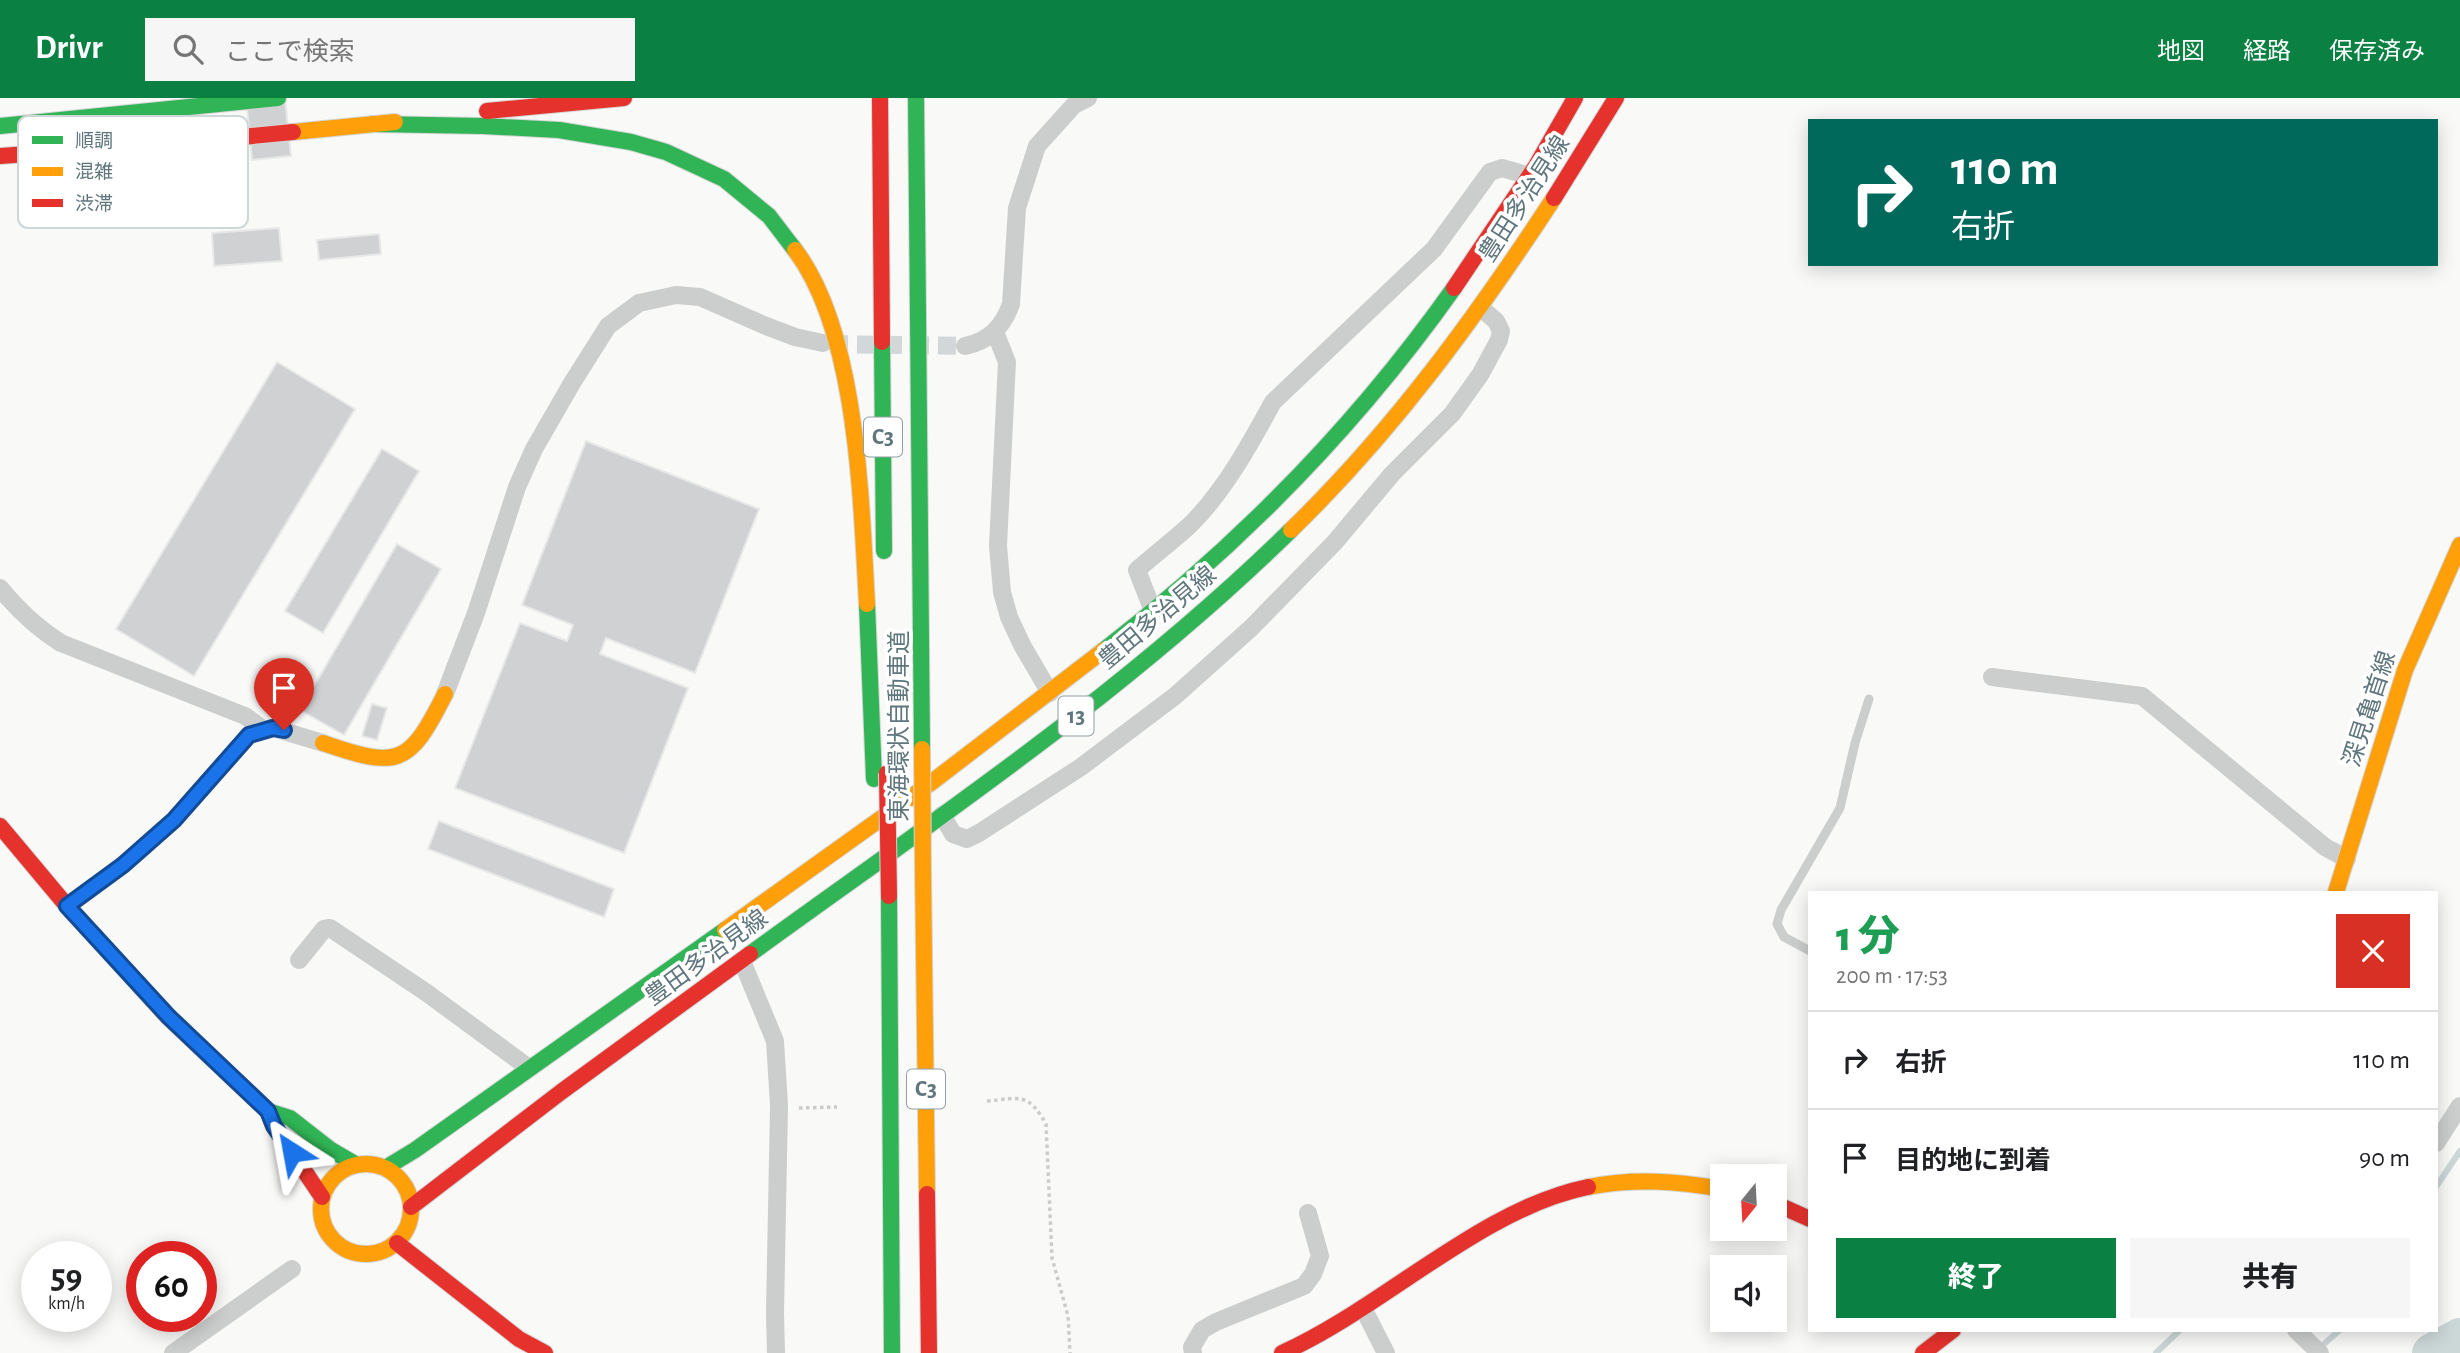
<!DOCTYPE html>
<html lang="ja">
<head>
<meta charset="utf-8">
<style>
	body { margin:0; font-family:"Alegreya Sans","Noto Sans JP",sans-serif; background:#f6f6f6; color:#202124; height:100vh; display:flex; flex-direction:column; font-size:26px; white-space:nowrap }
	* { box-sizing:border-box; margin:0 }
	p { font-size:23px; color:#757577 }
	.icon { flex:none; width:38px; height:38px; fill:none; stroke:currentColor; stroke-width:2; stroke-linecap:round; stroke-linejoin:round }
	.map { position:relative; flex:1; overflow:hidden }
	.details { position:absolute; left:1808px; top:793px; width:630px; height:441px; display:flex; flex-direction:column; background:#fff; border-radius:0px; box-shadow:0 4px 18px #0003 }
	.details>* { flex:none }
	.banner { position:absolute; left:1808px; top:21px; width:630px; height:147px; border-radius:0px; box-shadow:0 4px 18px #0003; background:#00695c; color:#fff; overflow:hidden }
	.needle { width:46px; rotate:198deg }
	.buttons { position:absolute; left:1710px; top:1066px; display:grid; gap:14px }
	.buttons a { display:grid; place-items:center; width:77px; height:77px; border-radius:0px; background:#fff; box-shadow:0 4px 18px #0003; font-size:35px }
	.speed { position:absolute; left:21px; top:1143px; display:flex; gap:14px; font-size:35px; font-weight:700; text-align:center }
	.speed>* { display:grid; place-content:center; width:91px; height:91px; border-radius:50%; background:#fff; box-shadow:0 4px 18px #0003; line-height:1 }
	.speed small { font-size:18px; font-weight:400 }
	.speed .limit { border:10px solid #d22; background:#fff; color:#111 }
	.pin { position:absolute; display:grid; place-items:center; width:60px; height:60px; color:#fff; margin:-72px -30px; border-radius:50% 50% 50% 0; rotate:-45deg; box-shadow:0 0 7px #0007 }
	.pin .icon { rotate:45deg }
	.me { position:absolute; width:77px; margin:-38px; rotate:326deg; stroke-linejoin:round; filter:drop-shadow(0 0 5px #0008) }
	.turn { display:flex; align-items:center; gap:24px; height:147px; padding:0 28px; font-size:32px }
	.turn .icon { width:91px; height:91px; stroke-width:2.5 }
	.turn b { display:block; font-size:49px; line-height:60px }
	.round { display:grid; place-items:center; flex:none; width:74px; height:74px; border-radius:0px; background:#f6f6f6 }
	.headline { display:flex; align-items:center; justify-content:space-between; height:119px; padding:0 28px }
	h1 { font-size:42px; font-weight:800; line-height:52px; color:#1e9e55 }
	.cta { display:flex; gap:14px; margin-top:auto; padding:14px 28px }
	.cta a { flex:1; height:80px; border-radius:0px; background:#0b8043; color:#fff; font-size:28px; font-weight:800; line-height:80px; text-align:center }
	.cta a+a { background:#f6f6f6; color:#202124 }
	ul { padding:0; list-style:none }
	li { display:flex; align-items:center; gap:21px; height:98px; padding:0 28px; border-top:2px solid #e0e0e0 }
	li div { flex:1 }
	li b { display:block; font-size:26px }
	li em { font-style:normal }
	header { display:flex; align-items:center; gap:42px; box-sizing:border-box; height:98px; padding:0 35px; background:#0b8043; color:#fff }
	header strong { font-size:33px }
	nav { display:flex; gap:38px; margin-inline-start:auto; font-size:24px }
	.search { width:490px; height:63px; background:#f6f6f6; display:flex; align-items:center; gap:18px; box-sizing:border-box; padding:0 24px; border-radius:0px; color:#757577; font-size:26px }
	.map>svg:first-child { display:block }
	.lines { fill:none; stroke-linecap:round; stroke-linejoin:round }
	.stream { stroke:#ccd7d8; stroke-width:6 }
	.river { stroke:#ccd7d8; stroke-width:38 }
	.building { fill:#cfd1d2; stroke:#e8e8e8; stroke-width:2 }
	.street-tunnel { stroke:#d2d8d9; stroke-width:18; stroke-dasharray:18 9; stroke-linecap:butt }
	.fast-casing { stroke:#d5d6d6; stroke-width:18 }
	.slow-casing { stroke:#d5d6d6; stroke-width:18 }
	.jam-casing { stroke:#d5d6d6; stroke-width:18 }
	.path { stroke:#cacccc; stroke-width:3.5; stroke-dasharray:3.5 3.5; stroke-linecap:butt }
	.lane { stroke:#cccece; stroke-width:9 }
	.street { stroke:#cccece; stroke-width:18 }
	.fast { stroke:#30b455; stroke-width:16 }
	.slow { stroke:#ff9f0a; stroke-width:16 }
	.jam { stroke:#e5322d; stroke-width:16 }
	.slow-bridge-casing { stroke:#d5d6d6; stroke-width:18; stroke-linecap:butt }
	.jam-bridge-casing { stroke:#d5d6d6; stroke-width:18; stroke-linecap:butt }
	.slow-bridge { stroke:#ff9f0a; stroke-width:16 }
	.jam-bridge { stroke:#e5322d; stroke-width:16 }
	.route-casing { stroke:#114b97; stroke-width:18 }
	.route { stroke:#1a73e8; stroke-width:12 }
	.labels { text-anchor:middle; dominant-baseline:central; stroke-width:7; stroke-linejoin:round; paint-order:stroke }
	.shield { fill:#fff; stroke:#8f9fa4; stroke-width:2 }
	.shield-label { font-size:23px; font-weight:bold; fill:#5f767d }
	.street-label { font-size:24px; fill:#5f767d; stroke:#fff }
	.key { fill:#fff; stroke:#cfd6d8; stroke-width:2 }
	.key-label { font-size:19px; fill:#5f767d }
</style>
</head>
<body>
<header>
<strong>Drivr</strong>
<div class="search"><svg class="icon" aria-label="search" viewBox="0 0 24 24"><circle cx="10" cy="10" r="6"/><path d="M15 15l6 6"/></svg>ここで検索</div>
<nav><a>地図</a><a>経路</a><a>保存済み</a></nav>
</header>
<div class="map">
<svg width="2460" height="1255" viewBox="0 0 2460 1255">
	<rect width="100%" height="100%" fill="#f9f9f8"/>
	<g class="lines">
		<!-- stream -->
		<g class="stream">
			<path d="M2436,1089L2460,1053"/>
			<path d="M2325,1245L2340,1232"/>
			<path d="M2156,1255L2180,1232"/>
		</g>
		<!-- river -->
		<path class="river" d="M2431,1255L2460,1239"/>
	</g>
	<!-- building -->
	<g class="building">
		<path d="M246,0H285L291,58L252,62Z"/>
		<path d="M279,130L282,163L214,168L212,135Z"/>
		<path d="M379,136L381,156L319,162L317,142Z"/>
		<path d="M277,264L355,311L194,578L116,531Z"/>
		<path d="M586,343L759,411L695,575L606,540L600,556L688,590L624,755L455,690L520,525L567,543L573,527L522,507Z"/>
		<path d="M382,351L419,373L323,535L285,513Z"/>
		<path d="M397,446L441,471L344,637L300,612Z"/>
		<path d="M372,606L387,610L377,642L362,638Z"/>
		<path d="M439,723L614,791L604,819L428,751Z"/>
	</g>
	<g class="lines">
		<!-- street-tunnel -->
		<path class="street-tunnel" d="M830,246L965,248"/>
		<!-- fast casing -->
		<g class="fast-casing">
			<g id="fast">
				<path d="M916,0L922,651"/>
				<path d="M373,26L483,28L559,32L631,44L666,54L724,81L769,118L795,152"/>
				<path d="M0,28L278,0"/>
				<path d="M882,244L884,453"/>
				<path d="M867,506L874,681"/>
				<path d="M1104,552C1236,450 1357,327 1454,190"/>
				<path d="M889,798L892,1255"/>
				<path d="M750,856C936,721 1127,593 1291,432"/>
				<path d="M268,1013L290,1020L331,1052L355,1066"/>
				<path d="M387,1069L415,1052L725,832"/>
			</g>
		</g>
		<!-- slow casing -->
		<g class="slow-casing">
			<g id="slow">
				<path d="M293,34L395,24"/>
				<path d="M795,152C858,235 861,404 867,506"/>
				<path d="M1291,432C1394,332 1476,219 1554,100"/>
				<path d="M323,645C398,671 409,668 445,596"/>
				<path d="M923,773L927,1096"/>
				<path d="M2336,794L2405,572L2460,447"/>
				<path d="M725,832L932,684L1104,552"/>
				<circle cx="366" cy="1111" r="45"/>
				<path d="M1588,1089C1634,1080 1676,1083 1722,1091"/>
			</g>
		</g>
		<!-- jam casing -->
		<g class="jam-casing">
			<g id="jam">
				<path d="M880,0L882,244"/>
				<path d="M487,13L624,0"/>
				<path d="M0,58L180,45L293,34"/>
				<path d="M1554,100L1616,0"/>
				<path d="M1454,190L1536,68L1575,0"/>
				<path d="M0,728L67,808L168,919L268,1013L274,1028L322,1099"/>
				<path d="M927,1096L929,1255"/>
				<path d="M1774,1105L1810,1121"/>
				<path d="M411,1109L561,994L750,856"/>
				<path d="M397,1145L519,1241L545,1255"/>
				<path d="M1282,1255C1383,1210 1480,1111 1588,1089"/>
				<path d="M1923,1255L1953,1232"/>
			</g>
		</g>
		<!-- path -->
		<g class="path">
			<path d="M987,1003C1020,1000 1028,994 1046,1026L1052,1160L1068,1218L1070,1255"/>
			<path d="M799,1010L837,1009"/>
		</g>
		<!-- lane -->
		<path class="lane" d="M1810,853L1784,839L1777,826L1781,812L1840,710L1855,645L1869,601"/>
		<!-- street -->
		<g class="street">
			<path d="M995,234L1007,264L998,448L1002,494L1009,519L1022,547L1050,595"/>
			<path d="M965,248C989,243 1003,229 1011,206L1017,110L1037,48L1074,7L1088,0"/>
			<path d="M0,490C18,512 37,530 61,545L245,618L263,631"/>
			<path d="M1153,513L1137,472C1155,456 1174,442 1191,426C1225,392 1250,346 1273,304L1434,151L1490,74L1502,70L1530,78"/>
			<path d="M1992,579L2142,598L2325,749L2347,761"/>
			<path d="M445,596L476,515L517,389L534,351L572,285L608,228L639,205L676,197L700,199L766,228L795,239L823,245"/>
			<path d="M942,717L953,736L967,741L979,735L1081,669L1175,598L1251,530L1335,444L1392,376L1452,316L1480,277L1499,242L1501,233L1496,223L1481,210"/>
			<path d="M67,808L123,767L174,722L249,637L273,630L323,645"/>
			<path d="M299,862L324,831L330,830L427,895L529,970"/>
			<path d="M742,863L775,943L779,1007L775,1215L776,1255"/>
			<path d="M2436,1045L2460,1008"/>
			<path d="M1363,1210L1386,1255"/>
			<path d="M2296,1232L2320,1255"/>
			<path d="M173,1255L292,1171"/>
			<path d="M1193,1255L1192,1249L1202,1232L1216,1224L1304,1188L1313,1176L1320,1158L1308,1115"/>
		</g>
		<!-- fast -->
		<use href="#fast" class="fast"/>
		<!-- slow -->
		<use href="#slow" class="slow"/>
		<!-- jam -->
		<use href="#jam" class="jam"/>
		<!-- slow-bridge casing -->
		<g class="slow-bridge-casing">
			<path id="slow-bridge" d="M922,651L923,773"/>
		</g>
		<!-- jam-bridge casing -->
		<g class="jam-bridge-casing">
			<path id="jam-bridge" d="M887,675L889,798"/>
		</g>
		<!-- slow-bridge -->
		<use href="#slow-bridge" class="slow-bridge"/>
		<!-- jam-bridge -->
		<use href="#jam-bridge" class="jam-bridge"/>
	</g>
	<g class="lines">
		<!-- route casing -->
		<g class="route-casing">
			<path id="route" d="M284,632L273,630L249,637L174,722L123,767L67,808L169,919L268,1013L274,1028L292,1054"/>
		</g>
		<!-- route -->
		<use href="#route" class="route"/>
	</g>
	<g class="labels">
		<!-- shield labels -->
		<g class="shield">
			<rect x="864" y="319.5" width="38" height="39" rx="5"/>
			<rect x="1058.5" y="598.5" width="35" height="39" rx="5"/>
			<rect x="907" y="971.5" width="38" height="39" rx="5"/>
		</g>
		<g class="shield-label">
			<text x="883" y="339">C3</text>
			<text x="1076" y="618">13</text>
			<text x="926" y="991">C3</text>
		</g>
		<!-- street labels -->
		<g class="street-label">
			<text transform="translate(1525 101) rotate(-57)">豊田多治見線</text>
			<text transform="translate(1158 520) rotate(-40)">豊田多治見線</text>
			<text transform="translate(2370 611) rotate(-72)">深見亀首線</text>
			<text transform="translate(900 628) rotate(-90)">東海環状自動車道</text>
			<text transform="translate(707 860) rotate(-36)">豊田多治見線</text>
		</g>
	</g>
	<!-- legend -->
	<rect x="18" y="18" width="230" height="112" rx="10" class="key"/>
	<rect x="32" y="38" width="31" height="8" fill="#30b455"/>
	<rect x="32" y="69" width="31" height="9" fill="#ff9f0a"/>
	<rect x="32" y="101" width="31" height="8" fill="#e5322d"/>
	<g class="key-label">
		<text x="75" y="49">順調</text>
		<text x="75" y="80">混雑</text>
		<text x="75" y="112">渋滞</text>
	</g>
</svg>
<div class="buttons">
<a><svg class="needle" viewBox="-14 -14 28 28"><path d="M0-13l5 13h-10z" fill="#e53935"/><path d="M0 13l5-13h-10z" fill="#757577"/></svg></a>
<a><svg class="icon" aria-label="sound" viewBox="0 0 24 24"><path d="M4 9h4l5-4v14l-5-4H4zM17 9q2 3 0 6"/></svg></a>
</div>
<div class="speed"><div>59<small>km/h</small></div><div class="limit">60</div></div>
<div class="pin" style="left:284px;top:632px;background:#d93025"><svg class="icon" aria-label="arrive" viewBox="0 0 24 24"><path d="M6 21V4h12l-3 4 3 4H6"/></svg></div>
<svg class="me" style="left:292px;top:1054px" viewBox="-20 -20 40 40"><path d="M0-17L14 15 0 8-14 15z" fill="#1a73e8" stroke="#fff" stroke-width="4"/></svg>
<div class="banner">
<div class="turn"><svg class="icon" aria-label="right" viewBox="0 0 24 24"><path d="M7 20v-9h11M14 6l5 5-5 5"/></svg><div><b>110 m</b>右折</div></div>
</div>
<section class="details">
<div class="headline"><div><h1>1 分</h1><p>200 m · 17:53</p></div><a class="round" style="background:#d93025;color:#fff"><svg class="icon" aria-label="close" viewBox="0 0 24 24"><path d="M6 6l12 12M18 6L6 18"/></svg></a></div>
<ul>
<li><svg class="icon" aria-label="right" viewBox="0 0 24 24"><path d="M7 20v-9h11M14 6l5 5-5 5"/></svg><div><b>右折</b></div><em>110 m</em></li>
<li><svg class="icon" aria-label="arrive" viewBox="0 0 24 24"><path d="M6 21V4h12l-3 4 3 4H6"/></svg><div><b>目的地に到着</b></div><em>90 m</em></li>
</ul>
<div class="cta"><a>終了</a><a>共有</a></div>
</section>
</div>
</body>
</html>
